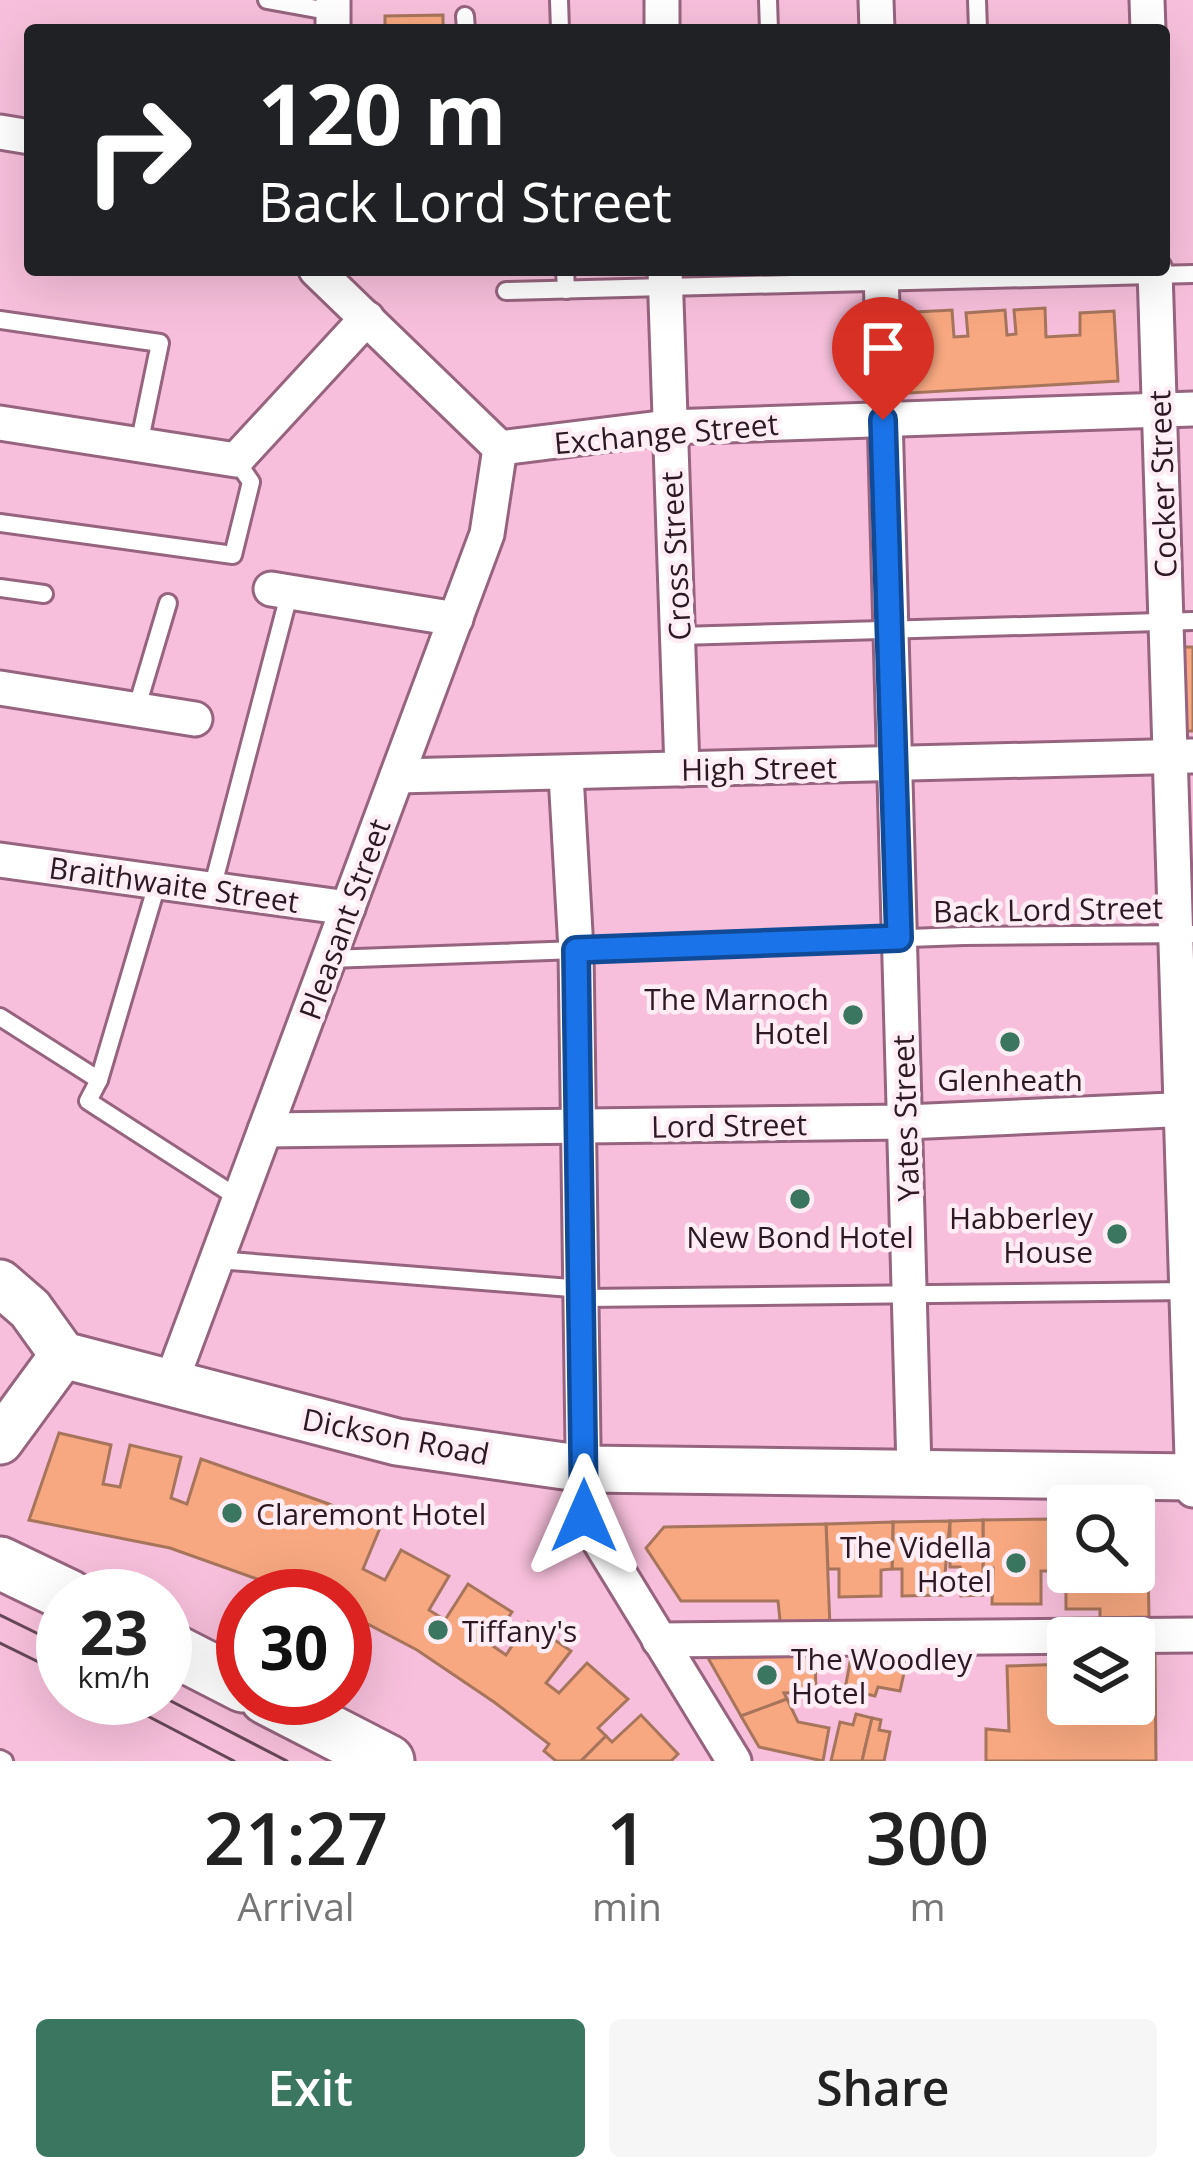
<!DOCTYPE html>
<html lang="en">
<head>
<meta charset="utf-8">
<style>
	body { margin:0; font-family:"Open Sans",sans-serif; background:#f6f6f6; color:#222; height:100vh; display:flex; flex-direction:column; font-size:45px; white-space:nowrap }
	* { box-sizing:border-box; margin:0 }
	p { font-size:39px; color:#767676 }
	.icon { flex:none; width:66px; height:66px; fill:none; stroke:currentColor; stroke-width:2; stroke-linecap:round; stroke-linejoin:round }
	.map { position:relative; height:1761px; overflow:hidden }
	.details { display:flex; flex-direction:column; background:#fff; flex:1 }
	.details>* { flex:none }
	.guide { position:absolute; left:24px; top:24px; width:1146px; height:252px; border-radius:12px; box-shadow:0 12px 48px #0002; background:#202124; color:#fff; overflow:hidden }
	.buttons { position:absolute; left:1047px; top:1485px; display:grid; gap:24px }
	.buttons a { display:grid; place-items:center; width:108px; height:108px; border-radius:12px; background:#fff; box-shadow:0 12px 48px #0002; font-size:60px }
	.speed { position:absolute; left:36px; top:1569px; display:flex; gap:24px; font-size:60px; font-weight:700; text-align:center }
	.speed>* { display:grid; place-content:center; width:156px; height:156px; border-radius:50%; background:#fff; box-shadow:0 12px 48px #0002; line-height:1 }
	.speed small { font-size:30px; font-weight:400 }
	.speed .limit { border:18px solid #d22; background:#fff; color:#111 }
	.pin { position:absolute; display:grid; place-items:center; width:102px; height:102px; color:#fff; margin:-123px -51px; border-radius:50% 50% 50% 0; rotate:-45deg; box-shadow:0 0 12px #0007 }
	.pin .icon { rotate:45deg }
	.me { position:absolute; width:132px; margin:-66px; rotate:0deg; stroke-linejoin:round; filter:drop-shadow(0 0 9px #0008) }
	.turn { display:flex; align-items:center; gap:42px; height:252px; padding:0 36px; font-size:54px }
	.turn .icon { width:156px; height:156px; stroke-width:2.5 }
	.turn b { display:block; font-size:84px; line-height:102px }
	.eta { display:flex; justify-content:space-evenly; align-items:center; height:204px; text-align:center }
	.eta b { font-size:72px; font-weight:600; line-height:84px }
	.cta { display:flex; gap:24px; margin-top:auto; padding:24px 36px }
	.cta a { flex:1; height:138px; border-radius:12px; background:#3a7660; color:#fff; font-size:48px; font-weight:600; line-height:138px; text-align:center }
	.cta a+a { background:#f6f6f6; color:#222 }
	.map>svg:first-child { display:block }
	.building { fill:#f7a880; stroke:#a7755c; stroke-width:3 }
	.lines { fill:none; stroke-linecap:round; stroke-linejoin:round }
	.lane-casing { stroke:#96647e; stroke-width:22 }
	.street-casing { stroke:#96647e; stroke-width:39 }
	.secondary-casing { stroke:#96647e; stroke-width:51 }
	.primary-casing { stroke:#96647e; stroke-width:57 }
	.lane { stroke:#fff; stroke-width:16 }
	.street { stroke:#fff; stroke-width:33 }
	.secondary { stroke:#fff; stroke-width:45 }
	.primary { stroke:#fff; stroke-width:51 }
	.tram { stroke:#664757; stroke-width:3 }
	.route-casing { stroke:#114b97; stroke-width:30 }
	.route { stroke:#1a73e8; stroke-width:21 }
	.poi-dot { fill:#3a7660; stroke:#ffedf6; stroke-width:4.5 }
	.labels { text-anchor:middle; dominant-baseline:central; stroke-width:9; stroke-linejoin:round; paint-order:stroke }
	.street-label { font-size:30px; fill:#2d1823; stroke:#ffedf6 }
	.poi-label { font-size:30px; fill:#2d1823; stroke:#ffedf6; text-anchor:end }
</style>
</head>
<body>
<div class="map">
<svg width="1193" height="1761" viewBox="0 0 1193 1761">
	<rect width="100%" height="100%" fill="#f7bfdb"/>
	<!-- building -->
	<g class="building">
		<path d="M443,15V30H385V16Z"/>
		<path d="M1045,308L1046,337L1080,335V313L1114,311L1118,381L910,393L906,340L917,339L916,312L952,310L954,337L968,336L966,313L1005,310L1007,335L1016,334L1014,310Z"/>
		<path d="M1181,647H1193V731H1185Z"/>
		<path d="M59,1433L111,1445L103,1484L120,1487L130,1445L181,1457L171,1498L187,1504L201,1459L329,1504L380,1528L363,1569L385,1580L401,1550L449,1576L429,1610L445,1620L468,1584L512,1612L490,1644L506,1655L528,1622L571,1651L546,1683L559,1693L587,1663L628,1699L598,1728L606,1736L581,1761H556L544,1751L549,1744L494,1702L417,1650L345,1612V1596H305L170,1548L29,1520Z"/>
		<path d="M1134,1517H1147L1149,1617L1100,1618V1609H1066V1569L1134,1572Z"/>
		<path d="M1049,1519L1050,1571H1041V1604H992L993,1568H983V1520Z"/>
		<rect x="1049" y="1519" width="19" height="39"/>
		<path d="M983,1520V1595L961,1596L960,1567H950V1521Z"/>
		<path d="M950,1521L943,1595L902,1596V1569H892L893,1522Z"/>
		<path d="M893,1522L892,1569L881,1570V1596L839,1597V1569H828L826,1524Z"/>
		<path d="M826,1524L830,1628L781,1630L778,1601H681L646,1548L664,1527Z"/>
		<path d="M1134,1647H1155L1156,1761H986V1729L1009,1731L1007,1666L1068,1664V1704H1134Z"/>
		<path d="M908,1655L900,1691L878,1687L875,1696L845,1689L851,1657Z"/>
		<path d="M815,1656L816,1692L784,1693L787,1699L741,1716L708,1658Z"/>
		<path d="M787,1699L798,1722L829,1728L823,1761L759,1747L741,1716Z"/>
		<path d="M856,1714L872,1718L862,1761H831L840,1722L853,1725Z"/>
		<path d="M641,1715L678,1754L671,1761H581L606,1736L612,1742Z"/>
		<path d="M872,1718L881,1720L879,1730L890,1732L884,1761H862Z"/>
	</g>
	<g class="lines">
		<!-- lane casing -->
		<g class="lane-casing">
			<g id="lane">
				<path d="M267,0L333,12"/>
				<path d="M559,0L560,30"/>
				<path d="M768,0L769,30"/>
				<path d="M977,0L978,30"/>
				<path d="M465,16L466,30"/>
				<path d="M565,270L566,290"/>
				<path d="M506,291L1193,274"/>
				<path d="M0,320L160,343L139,445"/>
				<path d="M0,523L233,555L251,482L236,460"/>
				<path d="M0,588L44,594"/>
				<path d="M680,636L1193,621"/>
				<path d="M136,710L168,603"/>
				<path d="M158,881L99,1080L88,1101L240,1199"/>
				<path d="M212,889L290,591"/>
				<path d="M329,959L964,936L1193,934"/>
				<path d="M0,1017L99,1080"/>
				<path d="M217,1260L583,1289"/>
				<path d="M584,1298L1189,1291"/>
				<path d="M0,1759L4,1761"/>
			</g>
		</g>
		<!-- street casing -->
		<g class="street-casing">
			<g id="street">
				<path d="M333,0V30"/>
				<path d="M662,0V30"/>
				<path d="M876,0L877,30"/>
				<path d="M1147,0L1148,30"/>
				<path d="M0,132L30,137"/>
				<path d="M316,270L500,448"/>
				<path d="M665,270L682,769"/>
				<path d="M881,270L914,1469"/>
				<path d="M1155,270L1193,1490"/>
				<path d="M0,423L236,460L367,318"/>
				<path d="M500,448L668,427L1193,409"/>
				<path d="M271,589L456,619"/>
				<path d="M0,688L195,719"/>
				<path d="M566,775L576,950L584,1516L734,1761"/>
				<path d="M397,776L1191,756"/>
				<path d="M0,860L348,908"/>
				<path d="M265,1130L906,1122L1193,1109"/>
				<path d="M170,1385L487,534L500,448"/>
				<path d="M659,1640L1193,1635"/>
			</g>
		</g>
		<!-- secondary casing -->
		<g class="secondary-casing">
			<g id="secondary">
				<path d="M0,1283L30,1309L63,1355L397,1442L585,1469L1193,1477"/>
				<path d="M0,1441L63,1355"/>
			</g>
		</g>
		<!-- primary casing -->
		<g class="primary-casing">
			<g id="primary">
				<path d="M0,1563L69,1596"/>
				<path d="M165,1646L243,1686"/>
				<path d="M266,1698L388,1761"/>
			</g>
		</g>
		<!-- lane -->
		<use href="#lane" class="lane"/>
		<!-- street -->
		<use href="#street" class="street"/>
		<!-- secondary -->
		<use href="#secondary" class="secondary"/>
		<!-- primary -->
		<use href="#primary" class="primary"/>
		<!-- tram -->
		<g class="tram">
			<path d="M0,1615L63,1646"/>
			<path d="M0,1643L63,1674"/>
			<path d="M113,1698L234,1761"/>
			<path d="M165,1698L287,1761"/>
		</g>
	</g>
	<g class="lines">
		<!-- route casing -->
		<g class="route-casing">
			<path id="route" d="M584,1516L576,950L899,938L883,420"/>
		</g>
		<!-- route -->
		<use href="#route" class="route"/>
	</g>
	<!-- markers -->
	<g class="poi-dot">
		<circle cx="853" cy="1015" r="12"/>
		<circle cx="1010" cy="1042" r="12"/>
		<circle cx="800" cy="1199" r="12"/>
		<circle cx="1117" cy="1234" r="12"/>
		<circle cx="232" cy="1513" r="12"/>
		<circle cx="1016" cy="1563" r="12"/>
		<circle cx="438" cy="1630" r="12"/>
		<circle cx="767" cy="1675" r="12"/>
	</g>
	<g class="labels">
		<!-- street labels -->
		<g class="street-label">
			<text transform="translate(666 433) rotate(-5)">Exchange Street</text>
			<text transform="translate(1162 484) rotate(-92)">Cocker Street</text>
			<text transform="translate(675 556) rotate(-93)">Cross Street</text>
			<text transform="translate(759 768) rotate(-1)">High Street</text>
			<text transform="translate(174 884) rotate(8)">Braithwaite Street</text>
			<text transform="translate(1048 909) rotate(-1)">Back Lord Street</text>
			<text transform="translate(344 919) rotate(-70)">Pleasant Street</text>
			<text transform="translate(905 1118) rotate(-92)">Yates Street</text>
			<text transform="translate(729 1125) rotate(-1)">Lord Street</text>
			<text transform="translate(396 1436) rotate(11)">Dickson Road</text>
		</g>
		<!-- poi labels -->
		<g class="poi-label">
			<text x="829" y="998">The Marnoch<tspan x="829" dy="34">Hotel</tspan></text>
			<text x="1010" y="1079" text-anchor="middle">Glenheath</text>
			<text x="1093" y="1217">Habberley<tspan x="1093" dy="34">House</tspan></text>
			<text x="800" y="1236" text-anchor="middle">New Bond Hotel</text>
			<text x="256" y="1513" text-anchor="start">Claremont Hotel</text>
			<text x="992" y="1546">The Vidella<tspan x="992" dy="34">Hotel</tspan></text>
			<text x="462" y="1630" text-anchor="start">Tiffany's</text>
			<text x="791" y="1658" text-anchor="start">The Woodley<tspan x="791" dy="34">Hotel</tspan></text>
		</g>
	</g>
</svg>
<div class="buttons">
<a><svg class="icon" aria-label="search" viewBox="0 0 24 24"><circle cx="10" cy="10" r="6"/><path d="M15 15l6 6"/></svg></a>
<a><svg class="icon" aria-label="layers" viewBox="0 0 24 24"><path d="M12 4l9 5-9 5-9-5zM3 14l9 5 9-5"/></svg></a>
</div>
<div class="speed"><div>23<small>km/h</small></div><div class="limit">30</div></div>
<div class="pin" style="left:883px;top:420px;background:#d93025"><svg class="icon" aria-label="arrive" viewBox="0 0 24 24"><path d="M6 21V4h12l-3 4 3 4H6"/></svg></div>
<svg class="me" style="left:584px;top:1516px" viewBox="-20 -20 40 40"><path d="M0-17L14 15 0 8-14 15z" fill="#1a73e8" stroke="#fff" stroke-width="4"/></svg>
<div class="guide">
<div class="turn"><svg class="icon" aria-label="right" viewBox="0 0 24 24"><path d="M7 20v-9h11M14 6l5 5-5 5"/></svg><div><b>120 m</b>Back Lord Street</div></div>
</div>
</div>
<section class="details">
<div class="eta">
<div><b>21:27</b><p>Arrival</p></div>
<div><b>1</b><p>min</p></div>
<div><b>300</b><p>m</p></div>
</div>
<div class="cta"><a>Exit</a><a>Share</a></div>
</section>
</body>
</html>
